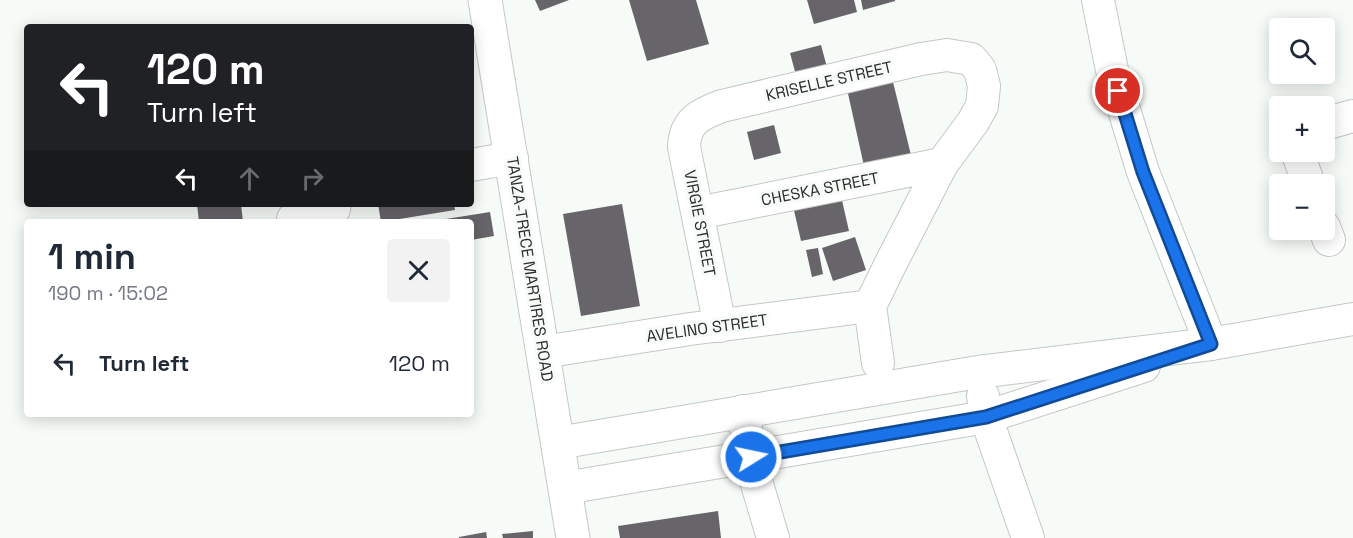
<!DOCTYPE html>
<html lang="en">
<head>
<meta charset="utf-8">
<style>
	body { margin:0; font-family:"Space Grotesk",sans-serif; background:#f2f2f3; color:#1f2937; height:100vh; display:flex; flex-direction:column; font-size:22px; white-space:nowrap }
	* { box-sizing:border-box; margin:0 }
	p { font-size:20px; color:#747a83 }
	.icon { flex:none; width:33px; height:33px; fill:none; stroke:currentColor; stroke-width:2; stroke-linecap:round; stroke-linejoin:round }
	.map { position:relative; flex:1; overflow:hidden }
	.sheet { position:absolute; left:24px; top:219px; width:450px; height:198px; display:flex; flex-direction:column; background:#fff; border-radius:6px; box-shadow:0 3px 15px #0003 }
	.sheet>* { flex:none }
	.guide { position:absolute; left:24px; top:24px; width:450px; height:183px; border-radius:6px; box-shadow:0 3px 15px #0003; background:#202124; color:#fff; overflow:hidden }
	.controls { position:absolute; left:1269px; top:18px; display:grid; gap:12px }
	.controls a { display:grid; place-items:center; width:66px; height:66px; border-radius:6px; background:#fff; box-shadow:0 3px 15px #0003; font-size:30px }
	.pin { position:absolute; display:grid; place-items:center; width:51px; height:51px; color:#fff; margin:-26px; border:3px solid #fff; border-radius:50%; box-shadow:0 2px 6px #0007 }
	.me { position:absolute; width:66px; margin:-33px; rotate:80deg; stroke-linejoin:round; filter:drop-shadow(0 0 4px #0008) }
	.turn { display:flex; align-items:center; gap:21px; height:126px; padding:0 24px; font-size:27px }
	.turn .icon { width:78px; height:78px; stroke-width:2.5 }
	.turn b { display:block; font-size:42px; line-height:51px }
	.lanes { display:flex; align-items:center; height:57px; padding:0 24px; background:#0003; justify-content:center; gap:30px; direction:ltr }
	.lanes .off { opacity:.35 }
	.round { display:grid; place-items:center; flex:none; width:63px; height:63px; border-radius:6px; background:#f2f2f3 }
	.overview { display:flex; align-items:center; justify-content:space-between; height:102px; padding:0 24px }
	h1 { font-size:36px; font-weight:700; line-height:45px }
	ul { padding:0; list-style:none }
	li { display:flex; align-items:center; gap:18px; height:84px; padding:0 24px }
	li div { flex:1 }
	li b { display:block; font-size:22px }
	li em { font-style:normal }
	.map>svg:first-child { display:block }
	.building { fill:#676569 }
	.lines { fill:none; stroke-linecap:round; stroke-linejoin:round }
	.minor-casing { stroke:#c4c8c5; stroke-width:34 }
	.major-casing { stroke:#c4c8c5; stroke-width:35 }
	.minor { stroke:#fff; stroke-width:32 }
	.major { stroke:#fff; stroke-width:33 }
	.route-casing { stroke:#114b97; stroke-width:15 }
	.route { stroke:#1a73e8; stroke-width:10 }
	.labels { text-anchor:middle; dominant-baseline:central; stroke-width:6; stroke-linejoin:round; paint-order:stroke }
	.street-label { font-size:16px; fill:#2b2d2c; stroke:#f7fbf8 }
</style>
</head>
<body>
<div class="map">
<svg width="1353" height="538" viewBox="0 0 1353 538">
	<rect width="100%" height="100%" fill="#f7fbf8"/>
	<!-- building -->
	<g class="building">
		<path d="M535,0H569L540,11Z"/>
		<path d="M629,0H696L709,44L647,61Z"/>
		<path d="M807,0H854L857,12L814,24Z"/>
		<path d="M861,0H895V1L863,10Z"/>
		<path d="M821,45L828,71L797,79L790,53Z"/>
		<path d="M892,78L911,155L864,166L847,89Z"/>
		<path d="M774,125L781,153L754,160L747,132Z"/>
		<path d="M841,196L849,231L801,241L793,206Z"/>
		<path d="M197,204H241L243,222H199Z"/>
		<path d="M378,204H454L455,210L381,222Z"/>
		<path d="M622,204L640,306L581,316L563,214Z"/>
		<path d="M490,212L494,236L471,240V222H446V219Z"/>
		<path d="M855,237L866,270L833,281L822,248Z"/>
		<path d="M818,248L823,274L812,277L806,250Z"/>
		<path d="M718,511L721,538H620L618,526Z"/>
		<path d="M533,531V538H503L502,534Z"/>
		<path d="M486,532L487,538H459V537Z"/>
	</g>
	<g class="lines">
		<!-- minor casing -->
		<g class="minor-casing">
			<g id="minor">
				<path d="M1098,0L1112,70L1143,172L1211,344"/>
				<path d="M1324,124L1353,116"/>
				<path d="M1297,152L1309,184"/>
				<path d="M471,165L512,158"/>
				<path d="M698,213L942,164"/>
				<path d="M293,219L319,214L334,209L335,204"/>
				<path d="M1324,227L1329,240"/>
				<path d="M720,326L684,147C685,121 700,114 722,106L921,59L947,55L971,59L980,70L984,86L982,106L973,122L942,164L893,259L870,306L878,363"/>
				<path d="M543,352L690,329L870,306"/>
				<path d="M983,396L986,417L1028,538"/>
				<path d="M743,411L754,474L773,538"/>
				<path d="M558,443L978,372L1211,344L1353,319"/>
				<path d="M565,488L986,417L1144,366"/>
			</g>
		</g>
		<!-- major casing -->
		<g class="major-casing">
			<path id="major" d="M485,0L573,538"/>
		</g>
		<!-- minor -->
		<use href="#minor" class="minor"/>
		<!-- major -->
		<use href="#major" class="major"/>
	</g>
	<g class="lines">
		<!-- route casing -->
		<g class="route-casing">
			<path id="route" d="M751,457L986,417L1211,344L1143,172L1118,91"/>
		</g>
		<!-- route -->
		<use href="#route" class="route"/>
	</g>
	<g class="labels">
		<!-- street labels -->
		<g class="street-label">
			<text transform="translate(829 81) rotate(-13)">KRISELLE STREET</text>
			<text transform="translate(820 189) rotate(-11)">CHESKA STREET</text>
			<text transform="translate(700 223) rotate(79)">VIRGIE STREET</text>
			<text transform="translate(530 269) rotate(81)">TANZA-TRECE MARTIRES ROAD</text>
			<text transform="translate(707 328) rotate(-8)">AVELINO STREET</text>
		</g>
	</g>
</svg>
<div class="controls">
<a><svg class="icon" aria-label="search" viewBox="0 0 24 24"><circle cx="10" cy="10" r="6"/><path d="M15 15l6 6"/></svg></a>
<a>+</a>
<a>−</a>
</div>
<div class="pin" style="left:1118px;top:91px;background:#d93025"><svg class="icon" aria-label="arrive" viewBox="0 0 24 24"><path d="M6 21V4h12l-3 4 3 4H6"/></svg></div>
<svg class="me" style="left:751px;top:457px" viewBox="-20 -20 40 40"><circle r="17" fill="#1a73e8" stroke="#fff" stroke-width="3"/><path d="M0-11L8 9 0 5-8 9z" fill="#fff"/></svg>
<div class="guide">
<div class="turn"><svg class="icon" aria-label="left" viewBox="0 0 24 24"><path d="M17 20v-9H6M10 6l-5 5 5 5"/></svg><div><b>120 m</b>Turn left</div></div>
<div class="lanes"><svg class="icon" aria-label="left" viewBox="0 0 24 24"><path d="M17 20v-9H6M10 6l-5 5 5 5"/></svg><svg class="icon off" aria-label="ahead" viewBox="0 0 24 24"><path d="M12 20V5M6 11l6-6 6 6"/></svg><svg class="icon off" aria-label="right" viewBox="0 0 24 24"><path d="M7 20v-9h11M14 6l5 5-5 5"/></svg></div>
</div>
<section class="sheet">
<div class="overview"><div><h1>1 min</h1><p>190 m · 15:02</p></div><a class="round"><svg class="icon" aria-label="close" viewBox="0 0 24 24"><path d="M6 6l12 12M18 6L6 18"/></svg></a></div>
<ul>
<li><svg class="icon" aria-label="left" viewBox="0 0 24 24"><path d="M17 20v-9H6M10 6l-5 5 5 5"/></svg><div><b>Turn left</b></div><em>120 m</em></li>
</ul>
</section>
</div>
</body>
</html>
